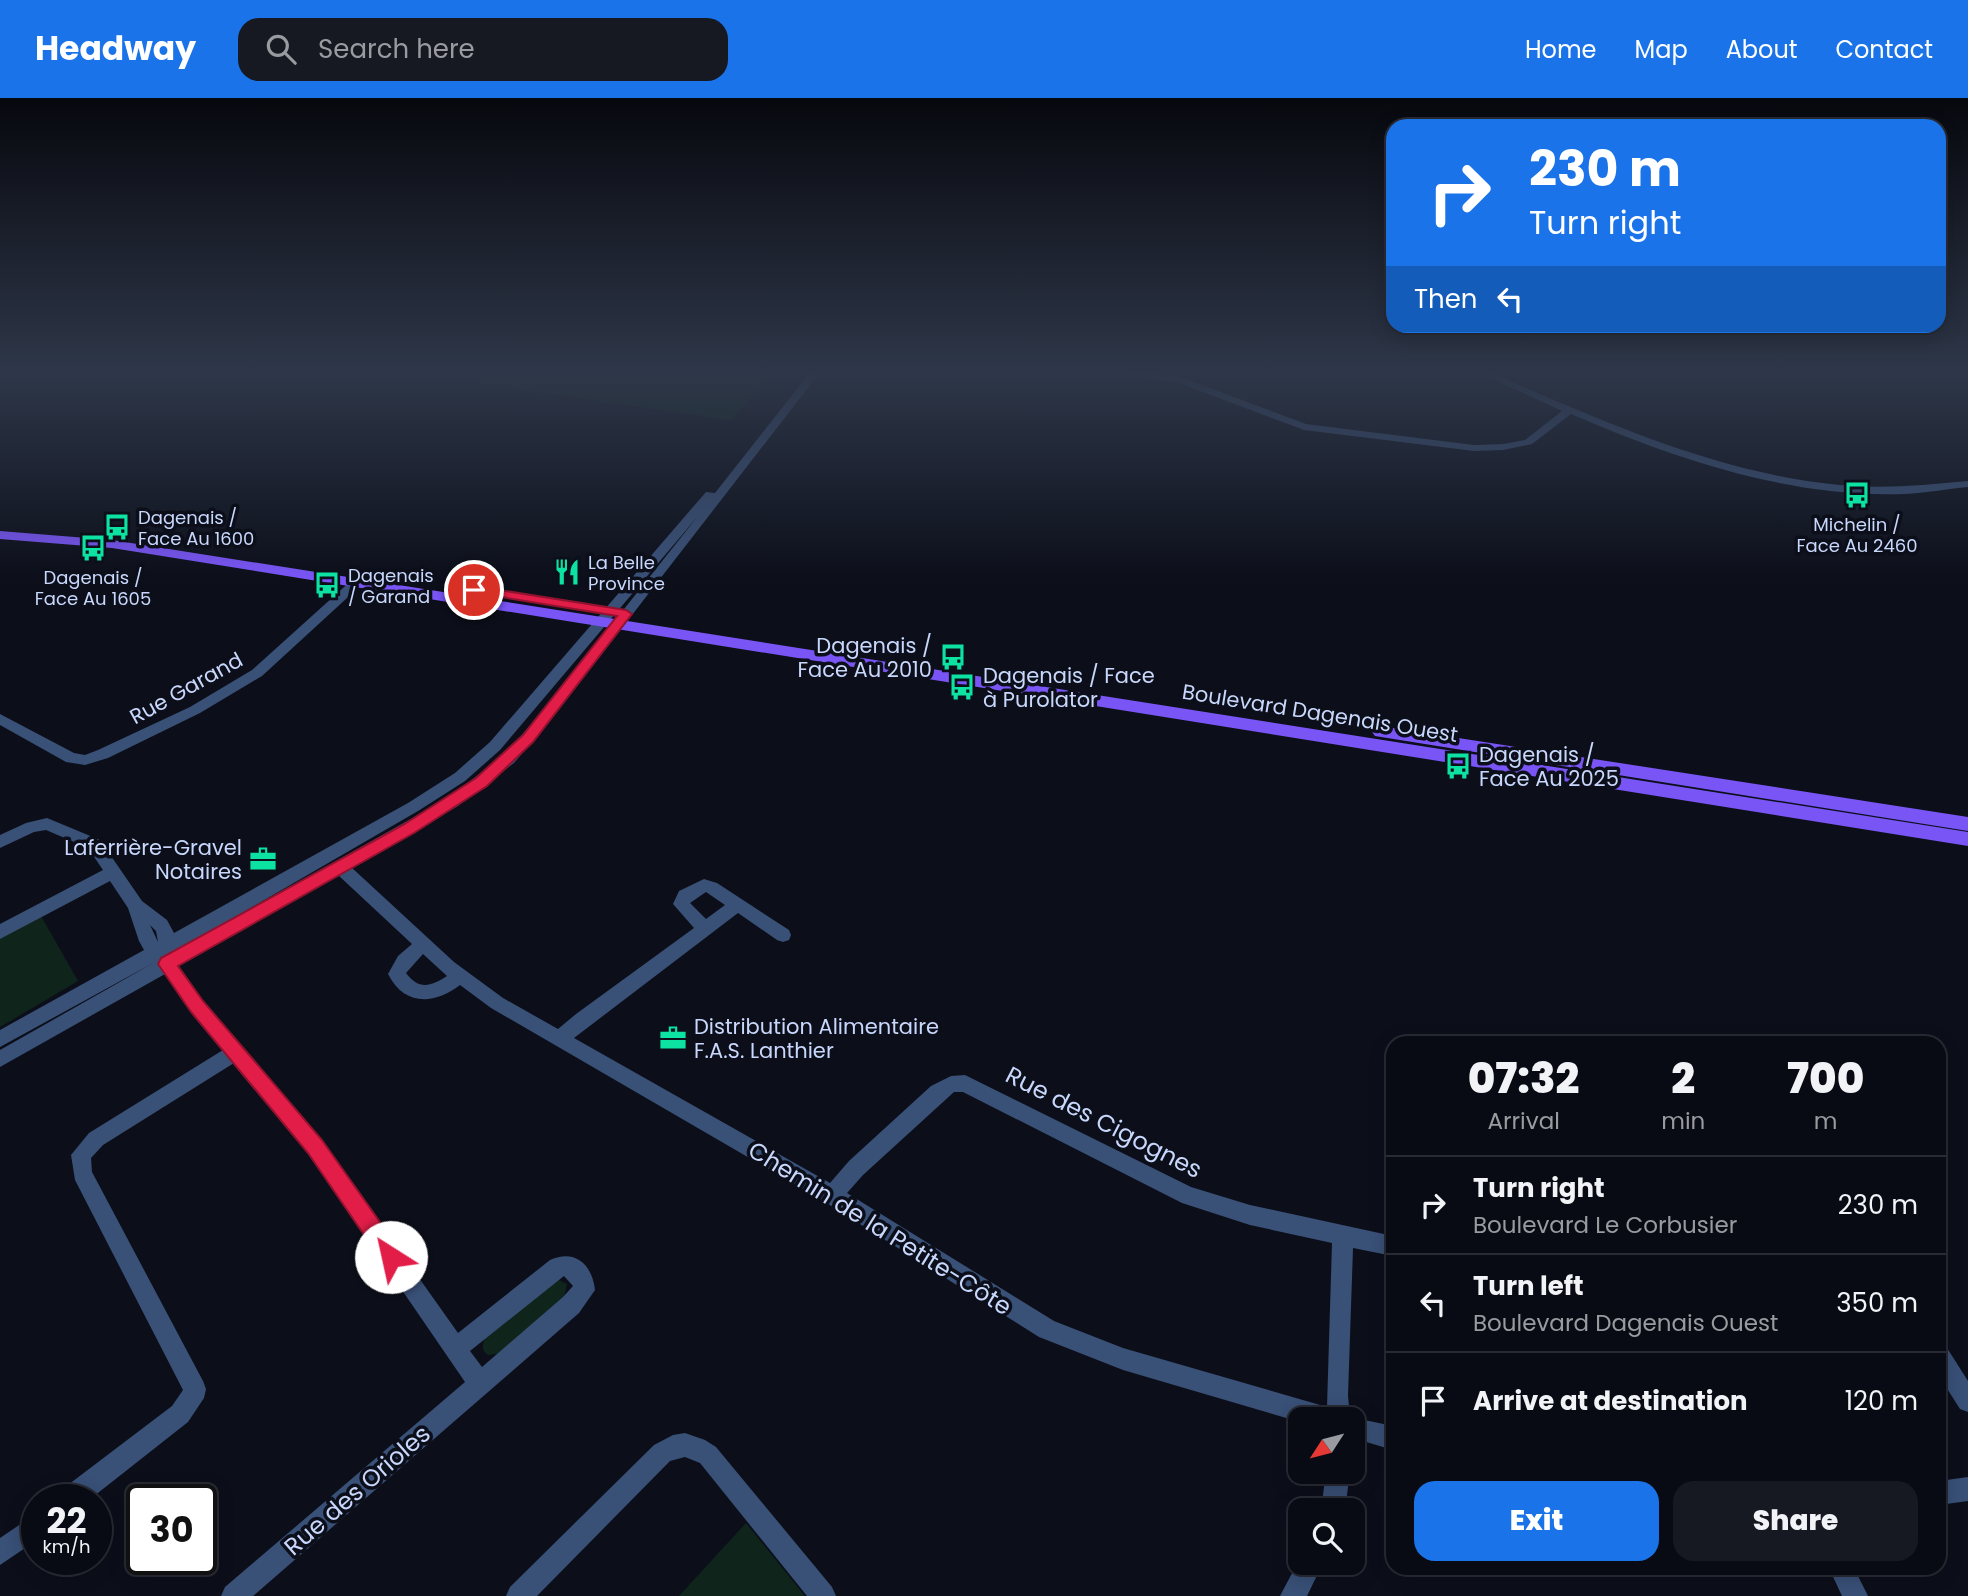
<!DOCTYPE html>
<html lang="en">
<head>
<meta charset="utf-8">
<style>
	body { margin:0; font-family:Poppins,sans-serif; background:#171922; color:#f1f3f6; height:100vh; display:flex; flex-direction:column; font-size:26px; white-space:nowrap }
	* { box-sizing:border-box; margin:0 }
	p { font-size:23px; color:#999ba0 }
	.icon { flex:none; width:38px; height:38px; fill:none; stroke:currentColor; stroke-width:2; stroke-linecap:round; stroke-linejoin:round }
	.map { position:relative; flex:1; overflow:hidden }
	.drawer { position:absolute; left:1386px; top:938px; width:560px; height:539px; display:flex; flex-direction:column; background:#090b14; border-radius:21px; box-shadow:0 4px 18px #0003,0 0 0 2px #292b34 }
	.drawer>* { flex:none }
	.banner { position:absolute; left:1386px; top:21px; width:560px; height:214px; border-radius:21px; box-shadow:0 4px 18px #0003,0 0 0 2px #292b34; background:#1a73e8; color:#fff; overflow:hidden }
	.needle { width:46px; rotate:234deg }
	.fabs { position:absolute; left:1288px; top:1309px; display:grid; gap:14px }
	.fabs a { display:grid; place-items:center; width:77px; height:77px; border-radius:14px; background:#090b14; box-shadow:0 4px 18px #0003,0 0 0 2px #292b34; font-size:35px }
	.speed { position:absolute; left:21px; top:1386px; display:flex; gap:14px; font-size:35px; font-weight:700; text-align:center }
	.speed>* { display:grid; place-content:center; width:91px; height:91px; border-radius:50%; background:#090b14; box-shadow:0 4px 18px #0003,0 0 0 2px #292b34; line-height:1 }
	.speed small { font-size:18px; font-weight:400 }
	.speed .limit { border:4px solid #111; border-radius:10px; background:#fff; color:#111 }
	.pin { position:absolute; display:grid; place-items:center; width:60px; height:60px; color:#fff; margin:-30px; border:4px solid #fff; border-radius:50%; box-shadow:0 2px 7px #0007 }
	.me { position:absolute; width:77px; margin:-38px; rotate:325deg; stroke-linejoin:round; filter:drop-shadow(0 0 5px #0008) }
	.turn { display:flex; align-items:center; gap:24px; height:147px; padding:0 28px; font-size:32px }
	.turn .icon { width:91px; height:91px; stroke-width:2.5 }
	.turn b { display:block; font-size:49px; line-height:60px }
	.then { display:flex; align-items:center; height:66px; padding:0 28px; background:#0003; gap:14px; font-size:26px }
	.eta { display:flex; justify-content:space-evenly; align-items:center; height:119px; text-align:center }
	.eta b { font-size:42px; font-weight:800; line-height:49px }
	.action { display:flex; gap:14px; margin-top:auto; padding:14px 28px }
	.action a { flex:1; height:80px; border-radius:21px; background:#1a73e8; color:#fff; font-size:28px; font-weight:800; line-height:80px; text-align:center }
	.action a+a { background:#171922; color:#f1f3f6 }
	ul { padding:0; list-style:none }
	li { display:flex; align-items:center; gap:21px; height:98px; padding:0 28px; border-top:2px solid #292b34 }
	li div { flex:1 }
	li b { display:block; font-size:26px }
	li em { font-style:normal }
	header { display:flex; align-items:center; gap:42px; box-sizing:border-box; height:98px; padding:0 35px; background:#1a73e8; color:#fff }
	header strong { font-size:33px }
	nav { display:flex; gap:38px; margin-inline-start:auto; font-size:24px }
	.search { width:490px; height:63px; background:#171922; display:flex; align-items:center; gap:18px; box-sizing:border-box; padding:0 24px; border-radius:21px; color:#999ba0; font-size:26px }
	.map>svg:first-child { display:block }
	.green { fill:#0f241b }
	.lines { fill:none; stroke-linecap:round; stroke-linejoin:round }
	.minor { fill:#395077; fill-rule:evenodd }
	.major { fill:#7955f6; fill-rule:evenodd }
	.route { fill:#e11d48; stroke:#92132f; stroke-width:2 }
	.labels { text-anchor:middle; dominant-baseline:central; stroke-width:7; stroke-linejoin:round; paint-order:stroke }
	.far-poi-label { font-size:18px; fill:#c8d7fc; stroke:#0c0f1a; text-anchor:start }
	.poi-label { font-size:21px; fill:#c8d7fc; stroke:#0c0f1a; text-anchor:start }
	.street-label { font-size:21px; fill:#c8d7fc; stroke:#0c0f1a }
	.near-street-label { font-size:24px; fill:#c8d7fc; stroke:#0c0f1a }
</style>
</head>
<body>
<header>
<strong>Headway</strong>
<div class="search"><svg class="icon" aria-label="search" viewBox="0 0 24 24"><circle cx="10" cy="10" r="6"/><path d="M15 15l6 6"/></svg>Search here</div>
<nav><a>Home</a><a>Map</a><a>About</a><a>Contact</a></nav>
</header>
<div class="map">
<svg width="1968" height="1498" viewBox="0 0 1968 1498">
	<rect width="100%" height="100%" fill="#0c0f1a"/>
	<!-- green -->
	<g class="green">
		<path d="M391,273H774L731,322Z"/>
		<path d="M41,818L78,883L0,929V839Z"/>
		<path d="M557,1181L567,1186L564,1199L498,1256L488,1257C481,1252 482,1248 485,1240Z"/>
		<path d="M746,1425L805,1498H679Z"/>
	</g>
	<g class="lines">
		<!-- minor -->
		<g class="minor">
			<path d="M811,273H821L553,619L514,665L458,708L351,769L454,864L503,900L558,931L576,916L694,830L673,806L679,793L704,781L717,785L789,832L791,837L789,842L783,844L777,842L738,815L574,940L830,1085L849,1063L931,988L951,978L965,977L1191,1089L1250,1107L1393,1138V1158L1353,1150L1348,1298L1350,1319L1393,1328V1352L1353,1340V1321H1300V1324L1123,1272L1039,1239L825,1104L491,910L460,887C434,907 404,908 388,876L398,858L412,846L338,777L179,868L203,903L322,1043L458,1235L550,1162C575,1151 592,1166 595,1192L579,1215L253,1498H221L225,1489L465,1284L308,1055L234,965L103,1047L91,1060L92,1074L203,1283L206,1291L204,1300L188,1324L89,1402H57L60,1393L172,1308L183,1292L75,1082L71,1057L89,1035L223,952L191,913L165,876L0,969V952L155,864L0,949V932L144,852L139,843L128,810L110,783L0,841V826L103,772L88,750L46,732L34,734L0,750V737L26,725L47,720L100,742L142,803L167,822L174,835L408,705L455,675L490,644L706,394L715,395ZM698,418L543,613L504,657L448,700L176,853L418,713L465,683L500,652ZM706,794L725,807L706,821L690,805ZM150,827L156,833L158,844ZM423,856L447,878C430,889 419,892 406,875ZM954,994H963L1182,1105L1250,1127L1332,1145L1327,1309L1123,1250L1054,1223L847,1095L863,1077ZM564,1178L573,1188L563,1199L482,1269L470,1253Z"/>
			<path d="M1111,273H1136L1181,279L1306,326L1474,347L1503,346L1525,342L1562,313L1475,273H1487C1600,322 1715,375 1840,387C1883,391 1925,387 1968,383V389C1947,391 1926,395 1904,396C1790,400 1675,361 1571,316L1532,346L1503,352L1474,353L1304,332L1176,284L1116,276Z"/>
			<path d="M367,471L371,472V478L262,578L200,615L108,660L85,667L66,664L0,627V616L74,655L85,657L98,652L190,609L252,572L363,472Z"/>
			<path d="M1939,1247L1947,1250L1968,1283V1314L1960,1311L1939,1278Z"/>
			<path d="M685,1335L705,1342L716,1349L832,1489L836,1498H807L700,1365L685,1359L670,1363L537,1498H506L510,1489L654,1347L673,1337Z"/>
			<path d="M1326,1374H1350L1345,1412H1321Z"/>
			<path d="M1968,1379V1403L1939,1407V1383Z"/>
			<path d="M37,1415V1442L0,1467V1440Z"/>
			<path d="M1300,1460V1465H1323L1307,1498H1280Z"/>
			<path d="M1829,1470H1854L1868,1498H1842Z"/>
		</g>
		<!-- major -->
		<g class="major">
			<path d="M0,433L112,442L1968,734V748L112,450L0,441Z"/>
			<path d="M1381,628L1968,719V733L1375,638L1372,634Z"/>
		</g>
	</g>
	<!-- sky -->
	<linearGradient id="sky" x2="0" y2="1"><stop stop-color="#07080e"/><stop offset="0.57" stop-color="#2e3749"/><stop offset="1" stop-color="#2e3749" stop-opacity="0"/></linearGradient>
	<rect width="1968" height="482" fill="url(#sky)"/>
	<!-- route -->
	<path class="route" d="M474,488L626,512L632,516L533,644L487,688L414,735L178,868L203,903L322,1042L399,1151L402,1159L399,1166L391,1169L384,1166L308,1055L191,914L158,866L161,860L403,727L476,680L523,637L617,518L470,494V489Z"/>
	<!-- icons -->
	<defs>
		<g id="bus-bare" transform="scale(2.1)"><path d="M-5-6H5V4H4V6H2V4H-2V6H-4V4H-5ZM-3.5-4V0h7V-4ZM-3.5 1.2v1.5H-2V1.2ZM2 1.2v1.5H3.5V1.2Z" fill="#0ce3a2" stroke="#0c0f1a" stroke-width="2.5" paint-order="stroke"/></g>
		<g id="restaurant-bare" transform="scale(2.1)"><path d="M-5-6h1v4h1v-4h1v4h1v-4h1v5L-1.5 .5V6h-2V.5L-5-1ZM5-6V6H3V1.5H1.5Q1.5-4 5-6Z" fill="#0ce3a2" stroke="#0c0f1a" stroke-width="2.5" paint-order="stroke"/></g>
		<g id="office-bare" transform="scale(2.1)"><path d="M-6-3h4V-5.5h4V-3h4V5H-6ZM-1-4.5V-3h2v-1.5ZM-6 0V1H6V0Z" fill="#0ce3a2" stroke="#0c0f1a" stroke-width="2.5" paint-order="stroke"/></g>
	</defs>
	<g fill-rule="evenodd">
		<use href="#bus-bare" x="1857" y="397"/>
		<use href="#bus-bare" x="117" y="429"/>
		<use href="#bus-bare" x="93" y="450"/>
		<use href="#restaurant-bare" x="567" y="474"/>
		<use href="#bus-bare" x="327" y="487"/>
		<use href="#bus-bare" x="953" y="559"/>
		<use href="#bus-bare" x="962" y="589"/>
		<use href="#bus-bare" x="1458" y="668"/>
		<use href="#office-bare" x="263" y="761"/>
		<use href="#office-bare" x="673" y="940"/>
	</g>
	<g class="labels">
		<!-- far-poi labels -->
		<g class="far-poi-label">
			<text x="138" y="419">Dagenais /<tspan x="138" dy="21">Face Au 1600</tspan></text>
			<text x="1857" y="426" text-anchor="middle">Michelin /<tspan x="1857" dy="21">Face Au 2460</tspan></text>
			<text x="588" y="464">La Belle<tspan x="588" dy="21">Province</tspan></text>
			<text x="348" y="477">Dagenais<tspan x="348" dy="21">/ Garand</tspan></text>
			<text x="93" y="479" text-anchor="middle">Dagenais /<tspan x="93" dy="21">Face Au 1605</tspan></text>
		</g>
		<!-- poi labels -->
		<g class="poi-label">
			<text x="932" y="547" text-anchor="end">Dagenais /<tspan x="932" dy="24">Face Au 2010</tspan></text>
			<text x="983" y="577">Dagenais / Face<tspan x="983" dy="24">à Purolator</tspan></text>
			<text x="1479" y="656">Dagenais /<tspan x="1479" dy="24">Face Au 2025</tspan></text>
			<text x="242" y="749" text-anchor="end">Laferrière-Gravel<tspan x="242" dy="24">Notaires</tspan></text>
			<text x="694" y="928">Distribution Alimentaire<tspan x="694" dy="24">F.A.S. Lanthier</tspan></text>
		</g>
		<!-- street labels -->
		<g class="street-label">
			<text transform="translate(186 590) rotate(-29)">Rue Garand</text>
			<text transform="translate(1320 615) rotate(9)">Boulevard Dagenais Ouest</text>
		</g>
		<!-- near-street labels -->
		<g class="near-street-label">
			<text transform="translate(1104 1024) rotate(27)">Rue des Cigognes</text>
			<text transform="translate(880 1130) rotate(32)">Chemin de la Petite-Côte</text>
			<text transform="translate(357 1392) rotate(-41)">Rue des Orioles</text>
		</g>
	</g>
</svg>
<div class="fabs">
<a><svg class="needle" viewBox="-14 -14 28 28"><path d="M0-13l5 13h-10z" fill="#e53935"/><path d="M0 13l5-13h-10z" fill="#999ba0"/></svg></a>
<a><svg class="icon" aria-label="search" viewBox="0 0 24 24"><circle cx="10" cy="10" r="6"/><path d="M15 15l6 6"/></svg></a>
</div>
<div class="speed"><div>22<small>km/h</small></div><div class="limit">30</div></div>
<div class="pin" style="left:474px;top:492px;background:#d93025"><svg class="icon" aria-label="arrive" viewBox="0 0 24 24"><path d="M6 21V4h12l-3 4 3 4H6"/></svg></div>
<svg class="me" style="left:391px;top:1159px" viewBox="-20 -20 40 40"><circle r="19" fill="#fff"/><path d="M0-13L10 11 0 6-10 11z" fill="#e11d48"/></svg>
<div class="banner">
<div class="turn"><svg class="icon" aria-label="right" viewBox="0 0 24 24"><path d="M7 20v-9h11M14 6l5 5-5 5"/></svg><div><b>230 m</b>Turn right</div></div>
<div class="then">Then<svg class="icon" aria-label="left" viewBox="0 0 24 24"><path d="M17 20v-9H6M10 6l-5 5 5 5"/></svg></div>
</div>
<section class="drawer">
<div class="eta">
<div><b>07:32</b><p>Arrival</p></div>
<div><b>2</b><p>min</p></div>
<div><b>700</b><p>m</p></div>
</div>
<ul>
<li><svg class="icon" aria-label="right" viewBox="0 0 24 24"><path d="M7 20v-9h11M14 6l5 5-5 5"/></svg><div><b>Turn right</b><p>Boulevard Le Corbusier</p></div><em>230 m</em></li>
<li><svg class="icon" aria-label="left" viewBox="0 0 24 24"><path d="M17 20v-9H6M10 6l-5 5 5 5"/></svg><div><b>Turn left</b><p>Boulevard Dagenais Ouest</p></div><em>350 m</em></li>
<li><svg class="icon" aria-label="arrive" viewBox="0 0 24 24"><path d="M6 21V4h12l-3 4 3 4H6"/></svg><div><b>Arrive at destination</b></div><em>120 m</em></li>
</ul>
<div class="action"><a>Exit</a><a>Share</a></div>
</section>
</div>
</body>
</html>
